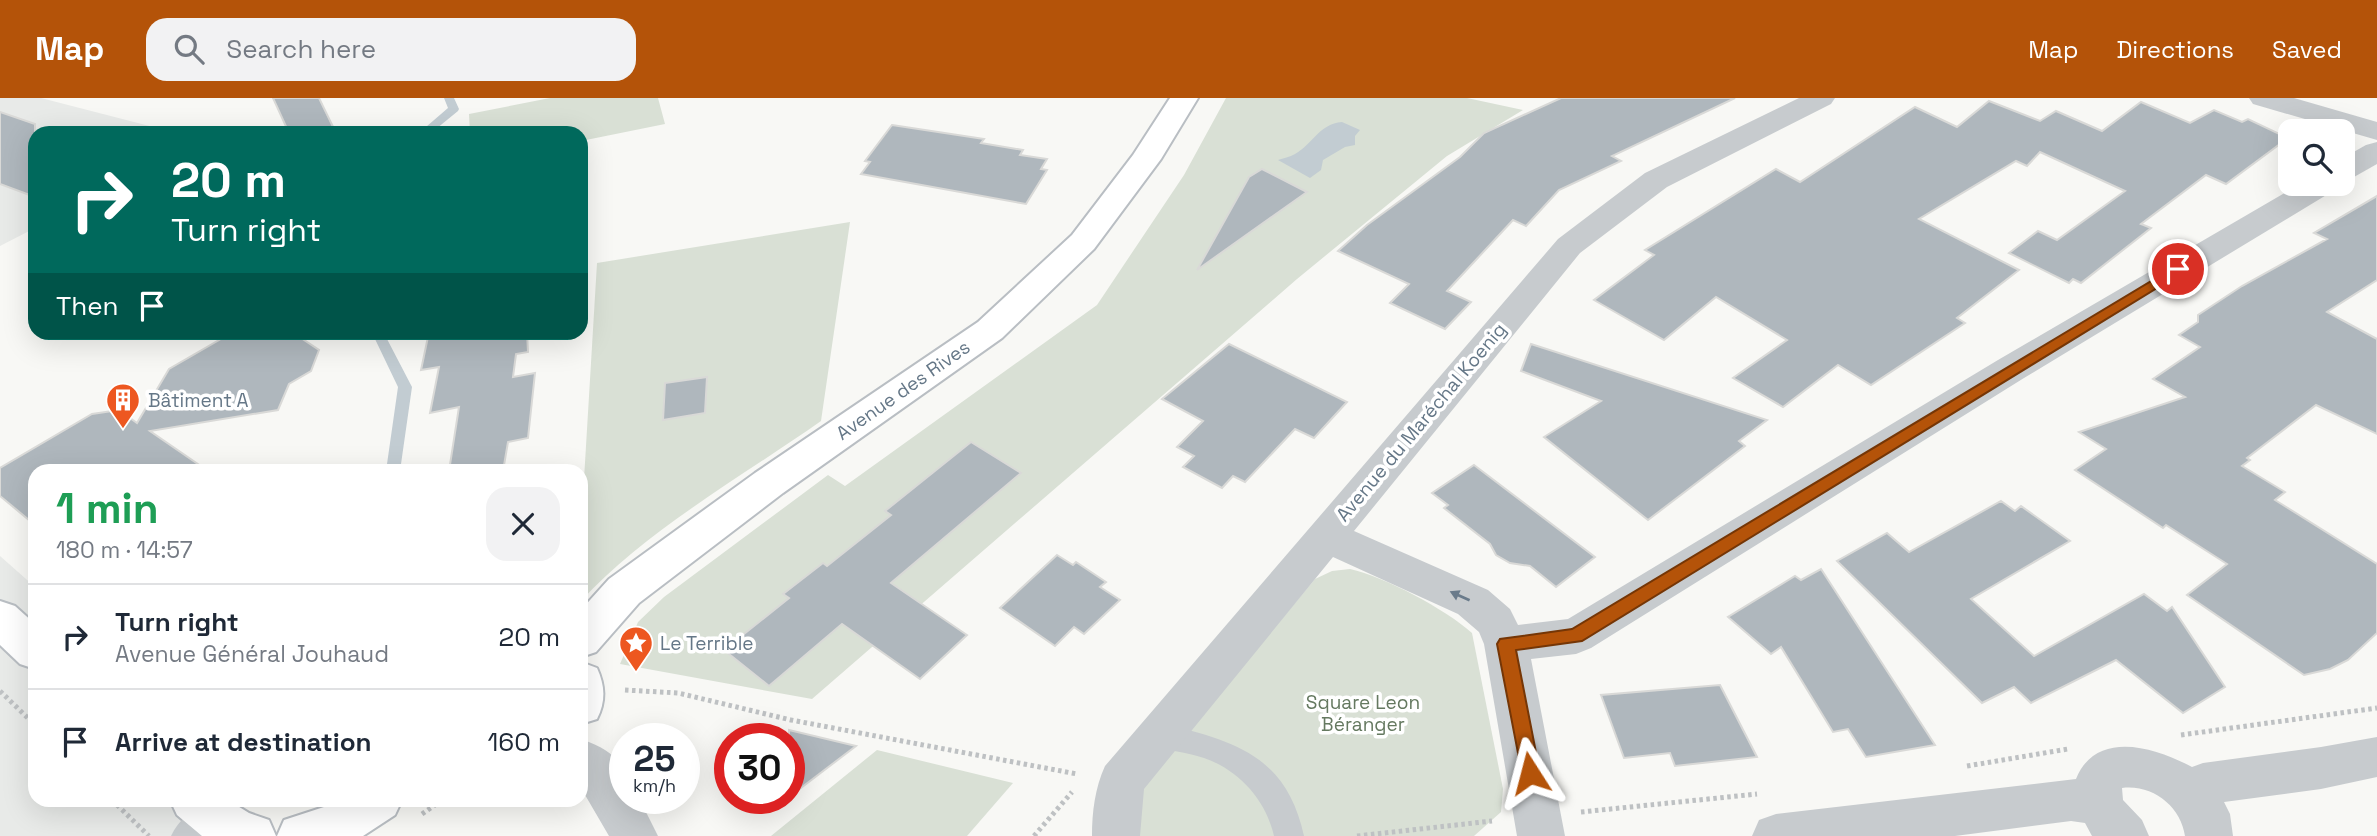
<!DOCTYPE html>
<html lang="en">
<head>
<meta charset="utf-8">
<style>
	body { margin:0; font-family:"Space Grotesk",sans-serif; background:#f2f2f3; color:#1f2937; height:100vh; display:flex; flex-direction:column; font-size:26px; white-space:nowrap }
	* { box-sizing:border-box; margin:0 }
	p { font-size:23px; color:#747a83 }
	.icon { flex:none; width:38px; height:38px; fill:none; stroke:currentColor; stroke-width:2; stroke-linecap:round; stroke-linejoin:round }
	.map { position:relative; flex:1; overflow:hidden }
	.panel { position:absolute; left:28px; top:366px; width:560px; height:343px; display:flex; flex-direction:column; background:#fff; border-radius:21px; box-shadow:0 7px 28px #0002 }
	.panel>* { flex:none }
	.top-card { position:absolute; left:28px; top:28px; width:560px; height:214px; border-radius:21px; box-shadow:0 7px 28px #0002; background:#00695c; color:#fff; overflow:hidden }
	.controls { position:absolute; left:2278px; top:21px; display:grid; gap:14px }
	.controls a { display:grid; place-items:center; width:77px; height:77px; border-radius:14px; background:#fff; box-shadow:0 7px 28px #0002; font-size:35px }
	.speed { position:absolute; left:609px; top:625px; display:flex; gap:14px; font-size:35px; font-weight:700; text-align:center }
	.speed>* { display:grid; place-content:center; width:91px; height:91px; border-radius:50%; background:#fff; box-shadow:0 7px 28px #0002; line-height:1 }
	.speed small { font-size:18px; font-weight:400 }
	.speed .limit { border:10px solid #d22; background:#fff; color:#111 }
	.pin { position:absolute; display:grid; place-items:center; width:60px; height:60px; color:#fff; margin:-30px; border:4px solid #fff; border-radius:50%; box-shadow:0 2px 7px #0007 }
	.me { position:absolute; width:77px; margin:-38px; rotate:351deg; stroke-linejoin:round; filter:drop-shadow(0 0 5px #0008) }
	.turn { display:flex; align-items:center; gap:24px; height:147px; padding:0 28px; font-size:32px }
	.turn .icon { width:91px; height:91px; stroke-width:2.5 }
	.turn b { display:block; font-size:49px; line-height:60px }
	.then { display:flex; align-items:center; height:66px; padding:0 28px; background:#0003; gap:14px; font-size:26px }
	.round { display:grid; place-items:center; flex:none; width:74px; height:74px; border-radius:21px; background:#f2f2f3 }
	.overview { display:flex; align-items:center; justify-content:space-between; height:119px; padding:0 28px }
	h1 { font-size:42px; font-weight:600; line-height:52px; color:#1e9e55 }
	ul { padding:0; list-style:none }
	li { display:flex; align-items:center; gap:21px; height:105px; padding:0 28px; border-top:2px solid #e0e1e3 }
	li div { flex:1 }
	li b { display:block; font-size:26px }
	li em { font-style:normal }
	header { display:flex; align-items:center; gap:42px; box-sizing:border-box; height:98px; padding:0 35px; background:#b45309; color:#fff }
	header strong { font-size:33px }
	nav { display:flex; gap:38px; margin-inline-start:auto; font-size:24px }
	.search { width:490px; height:63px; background:#f2f2f3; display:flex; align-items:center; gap:18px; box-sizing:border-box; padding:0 24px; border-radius:21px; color:#747a83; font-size:26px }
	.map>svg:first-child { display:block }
	.built { fill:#e8eae8 }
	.green { fill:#d9e0d5 }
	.water { fill:#c2ccd2 }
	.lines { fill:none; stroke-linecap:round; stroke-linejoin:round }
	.stream { fill:#c2ccd2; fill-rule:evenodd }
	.building { fill:#afb7bd; stroke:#d9d9d7; stroke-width:2 }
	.secondary-casing { stroke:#b9bec3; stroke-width:4 }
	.path { stroke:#bec1c3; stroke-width:5; stroke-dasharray:3.5 3.5; stroke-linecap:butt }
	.lane { fill:#c7cbce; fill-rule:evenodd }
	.street { fill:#c7cbce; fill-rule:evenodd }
	.secondary { fill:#fff; fill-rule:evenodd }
	.oneway { fill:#6a7b8b }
	.route { fill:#b45309; stroke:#753606; stroke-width:2 }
	.labels { text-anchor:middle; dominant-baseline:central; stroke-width:7; stroke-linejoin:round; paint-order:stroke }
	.street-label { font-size:19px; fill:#657787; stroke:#fff }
	.poi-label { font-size:19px; fill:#657787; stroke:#fff; text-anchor:start }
	.park-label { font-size:19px; fill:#657960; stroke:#fff }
</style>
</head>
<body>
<header>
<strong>Map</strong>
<div class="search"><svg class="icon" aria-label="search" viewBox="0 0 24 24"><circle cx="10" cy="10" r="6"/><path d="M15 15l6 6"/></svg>Search here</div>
<nav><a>Map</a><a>Directions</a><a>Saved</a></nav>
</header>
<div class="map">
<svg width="2377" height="738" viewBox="0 0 2377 738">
	<rect width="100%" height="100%" fill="#f8f8f5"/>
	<!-- built -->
	<g class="built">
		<path d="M0,0H41L165,32V35H35V130L0,148Z"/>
		<path d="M0,458L35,489V702H246L215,738H0Z"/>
	</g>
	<!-- green -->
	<g class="green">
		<path d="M550,0H658L665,26L581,43V35H470L469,16Z"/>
		<path d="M1226,0H1467L1523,12L1447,58L1297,181L812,601L620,566L638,524L664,499L828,377L845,388L1097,207L1184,77Z"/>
		<path d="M850,124L821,323C743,378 645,433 581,503V431L597,165Z"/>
		<path d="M1350,471C1385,479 1445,511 1472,535L1503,691L1501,714L1474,738H1139L1133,699L1315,481L1332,473Z"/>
		<path d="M877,652L1013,685L967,738H771Z"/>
	</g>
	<!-- water -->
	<path class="water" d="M1342,24L1360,32L1355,38V47L1345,49L1323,62L1321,72L1310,80L1278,62C1283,60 1290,59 1295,56C1313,46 1319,26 1342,24Z"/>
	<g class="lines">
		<!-- stream -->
		<g class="stream">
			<path d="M444,0H454L459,11L458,13L431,35H419L448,10Z"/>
			<path d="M375,234H387V241L412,289L400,373H386L398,289L375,241Z"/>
		</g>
	</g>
	<!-- building -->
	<g class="building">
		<path d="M273,0H319L336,35H289Z"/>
		<path d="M1561,0H1735L1612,58L1621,63L1559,92L1526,128L1513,122L1447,193L1471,204L1445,231L1390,205L1409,186L1338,153L1367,127L1460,59L1484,35Z"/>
		<path d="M1989,3L2040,23L2056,13L2102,33L2141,4L2190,25L2214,12L2242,24L2248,21L2288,40L2226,86L2206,77L2141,126L2151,130L2081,185L2073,181L2069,185L2009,155L2038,133L2057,142L2125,93L2040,54L2027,68L2016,63L1919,121L2019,172L1957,220L1965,225L1871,287L1838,267L1783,309L1733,280L1787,242L1716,199L1664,242L1594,202L1654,157L1645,152L1776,71L1800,84L1915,9L1957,29Z"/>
		<path d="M0,14L35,26V99L0,86Z"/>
		<path d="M892,27L984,41L981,45L1023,52L1020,57L1047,61L1041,71L1047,72L1026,106L861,76L870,64L865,63Z"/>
		<path d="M1262,71L1307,94L1197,172L1249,79Z"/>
		<path d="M2377,98V182L2327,214L2377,241V336L2316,307L2247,360L2250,362L2242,368L2285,394L2275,402L2377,466V535L2348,562L2330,571L2304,577L2187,497L2227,466L2166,427L2163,430L2075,372L2106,351L2079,334L2185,299L2153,281L2200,249L2179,237L2198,224V217L2242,188L2327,141L2314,135Z"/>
		<path d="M233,234H292L319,252L311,273L289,286L278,312L150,333L208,373H35V427L0,398V370L92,316L119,312L137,325L169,271Z"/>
		<path d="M429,234H527L528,254L516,256L513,279L535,275L528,340L508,344L503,373H449L459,309L430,315L439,269L421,272Z"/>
		<path d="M1229,246L1347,304L1314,340L1295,331L1245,384L1233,378L1222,390L1183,369L1194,358L1177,349L1203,323L1162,301Z"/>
		<path d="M1531,246L1767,322L1739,343L1745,348L1648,422L1544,339L1601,303L1521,273Z"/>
		<path d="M707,279L705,315L663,322L665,285Z"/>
		<path d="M971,344L1021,375L891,485L967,537L920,581L842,526L769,588L724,552L789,500L783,496L823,465L827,468L891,417L885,413Z"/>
		<path d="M1474,367L1595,459L1556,489L1530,468L1510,465L1496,457L1490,446L1444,410L1448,407L1432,395Z"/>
		<path d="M2001,403L2015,413L2021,408L2070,443L1971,501L2034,558L2144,496L2167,513L2172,509L2225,589L2183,615L2116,562L2031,605L2014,589L1982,605L1837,463L1887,435L1909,454Z"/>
		<path d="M1057,457L1073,467L1076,464L1106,484L1100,489L1120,502L1084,536L1074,529L1055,548L1000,510Z"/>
		<path d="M1821,471L1935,647L1866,659L1848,631L1833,634L1781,549L1771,556L1728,519L1795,478L1801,482Z"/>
		<path d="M1720,587L1757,659L1675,668L1670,655L1624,660L1601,597Z"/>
		<path d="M789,632L856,648L789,699Z"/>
	</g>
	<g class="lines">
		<!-- secondary casing -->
		<g class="secondary-casing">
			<g id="secondary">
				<path d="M1170,0H1198L1161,61L1094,151L1002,240L783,395L639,505L596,554L581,559V512L609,481L755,375L978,224L1072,137L1133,57Z"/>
				<path d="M0,503L15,508L35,526V571L20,566L0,547Z"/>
				<path d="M581,564L597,570C605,588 606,603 597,621L581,626Z"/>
				<path d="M170,702H228L249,715L269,722L276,738H202L177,717Z"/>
				<path d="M337,702H402L395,717L363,738H277L284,722L327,708Z"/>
			</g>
		</g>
		<!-- path -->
		<g class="path">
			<path d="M625,592L678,595L791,622L1077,676"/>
			<path d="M0,593L35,627"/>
			<path d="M2181,637L2377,610"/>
			<path d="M1967,668L2068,651"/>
			<path d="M112,702L149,738"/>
			<path d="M1581,714L1757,696"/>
			<path d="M422,716L442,702"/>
			<path d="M1034,738L1072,694"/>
			<path d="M1357,738L1492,723"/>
		</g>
		<!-- lane -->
		<g class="lane">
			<path d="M1161,625C1233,643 1286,656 1304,738H1274C1266,702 1239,672 1204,660C1186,654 1168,653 1151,647L1146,638L1151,629Z"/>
			<path d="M210,703L221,707L225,717L221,727L208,738H171C178,722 194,709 210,703Z"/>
		</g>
		<!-- street -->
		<g class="street">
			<path d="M1799,0H1835L1831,6L1667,89L1580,155L1354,433L1488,492L1510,511L1518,527L1568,521L1998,262L2300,86H2337L2333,93L2024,280L1591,550L1576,556L1531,561L1565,738H1517L1484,546L1479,534L1458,516L1333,459L1144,691L1140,738H1092C1092,714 1095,690 1105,668L1558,141L1645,75Z"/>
			<path d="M2249,0H2294L2377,24V42L2253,6Z"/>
			<path d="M2377,44V66L2354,79L2343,82V60L2366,47Z"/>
			<path d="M2377,639V679L2321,691L2224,704L2230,716L2233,738H2185C2181,709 2153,686 2122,690L2123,702L2142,722L2149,738H2092L2085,725L2071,723L1955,738H1752L1759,722L1776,716L2076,681C2096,631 2155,649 2192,669L2203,665L2321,649Z"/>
			<path d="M581,641C616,654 625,663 625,700H639L658,738H609L581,690Z"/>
		</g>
		<!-- secondary -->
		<use href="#secondary" class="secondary"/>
	</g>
	<!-- one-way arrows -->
	<defs><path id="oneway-solid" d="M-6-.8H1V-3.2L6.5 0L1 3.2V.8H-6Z" transform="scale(1.75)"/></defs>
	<use class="oneway" href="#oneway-solid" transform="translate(1460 498) rotate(-156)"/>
	<!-- route -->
	<path class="route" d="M2178,167L2185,171L2183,174L1582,543L1516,552L1540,675L1537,681L1530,684L1523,681L1497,546L1500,541L1572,531Z"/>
	<!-- icons -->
	<defs>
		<g id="building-pin" transform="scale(1.75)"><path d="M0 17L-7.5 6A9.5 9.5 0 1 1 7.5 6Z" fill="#ed5720" stroke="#fff"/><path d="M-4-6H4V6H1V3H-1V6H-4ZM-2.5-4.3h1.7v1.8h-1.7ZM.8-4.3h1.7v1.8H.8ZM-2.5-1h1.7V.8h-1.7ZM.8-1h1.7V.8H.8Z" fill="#fff"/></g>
		<g id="sight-pin" transform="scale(1.75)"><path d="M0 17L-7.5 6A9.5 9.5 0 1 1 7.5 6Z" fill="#ed5720" stroke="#fff"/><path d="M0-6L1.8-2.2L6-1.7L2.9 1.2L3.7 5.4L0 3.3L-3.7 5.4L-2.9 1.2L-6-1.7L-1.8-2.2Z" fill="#fff"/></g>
	</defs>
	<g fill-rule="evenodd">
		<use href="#building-pin" x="123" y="302"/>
		<use href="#sight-pin" x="636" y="545"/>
	</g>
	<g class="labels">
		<!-- street labels -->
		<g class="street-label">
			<text transform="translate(903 292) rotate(-35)">Avenue des Rives</text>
			<text transform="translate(1421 324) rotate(-50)">Avenue du Maréchal Koenig</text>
		</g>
		<!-- poi labels -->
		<g class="poi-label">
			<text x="148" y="302">Bâtiment A</text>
			<text x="660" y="545">Le Terrible</text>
		</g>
		<!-- park labels -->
		<g class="park-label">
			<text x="1363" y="604">Square Leon<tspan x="1363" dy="22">Béranger</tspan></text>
		</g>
	</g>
</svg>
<div class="controls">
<a><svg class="icon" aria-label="search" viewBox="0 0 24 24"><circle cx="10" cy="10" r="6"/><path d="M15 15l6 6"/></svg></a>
</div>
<div class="speed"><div>25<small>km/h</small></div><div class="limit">30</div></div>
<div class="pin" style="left:2178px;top:171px;background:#d93025"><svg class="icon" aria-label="arrive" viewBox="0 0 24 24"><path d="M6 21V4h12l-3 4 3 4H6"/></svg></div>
<svg class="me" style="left:1530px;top:675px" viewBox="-20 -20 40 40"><path d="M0-17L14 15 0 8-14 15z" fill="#b45309" stroke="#fff" stroke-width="4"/></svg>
<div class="top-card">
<div class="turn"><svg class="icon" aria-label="right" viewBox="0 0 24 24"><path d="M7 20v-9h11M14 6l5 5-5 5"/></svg><div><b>20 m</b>Turn right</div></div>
<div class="then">Then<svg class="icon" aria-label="arrive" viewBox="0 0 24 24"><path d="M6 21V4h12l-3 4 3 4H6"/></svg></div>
</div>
<section class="panel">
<div class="overview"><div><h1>1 min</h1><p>180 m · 14:57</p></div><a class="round"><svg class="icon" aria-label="close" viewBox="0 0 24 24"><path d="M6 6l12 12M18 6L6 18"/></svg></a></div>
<ul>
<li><svg class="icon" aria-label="right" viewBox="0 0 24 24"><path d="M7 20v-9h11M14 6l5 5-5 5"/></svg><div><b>Turn right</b><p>Avenue Général Jouhaud</p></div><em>20 m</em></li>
<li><svg class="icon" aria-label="arrive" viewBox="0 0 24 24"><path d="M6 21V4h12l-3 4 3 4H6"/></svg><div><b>Arrive at destination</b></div><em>160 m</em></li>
</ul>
</section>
</div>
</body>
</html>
